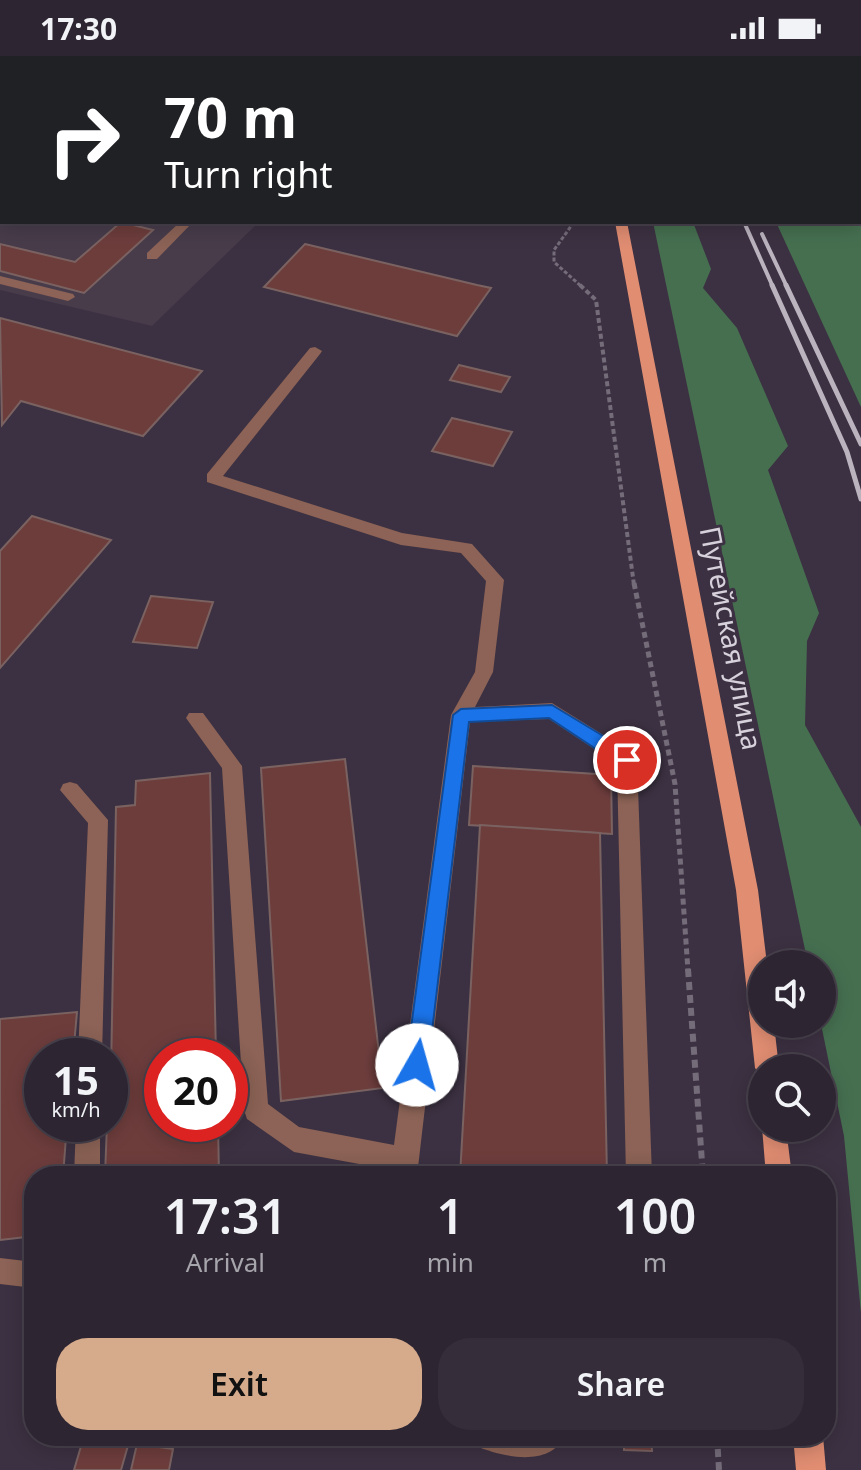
<!DOCTYPE html>
<html lang="en">
<head>
<meta charset="utf-8">
<style>
	body { margin:0; font-family:"Noto Sans",sans-serif; background:#352d3a; color:#f1f3f6; height:100vh; display:flex; flex-direction:column; font-size:30px; white-space:nowrap }
	* { box-sizing:border-box; margin:0 }
	p { font-size:26px; color:#a7a5ac }
	.icon { flex:none; width:44px; height:44px; fill:none; stroke:currentColor; stroke-width:2; stroke-linecap:round; stroke-linejoin:round }
	.map { position:relative; flex:1; overflow:hidden }
	.drawer { position:absolute; left:24px; top:1110px; width:812px; height:280px; display:flex; flex-direction:column; background:#2d2532; border-radius:32px; box-shadow:0 4px 20px #0003,0 0 0 2px #48424d }
	.drawer>* { flex:none }
	.top-card { position:absolute; left:0px; top:0px; width:862px; height:168px; box-shadow:0 4px 20px #0003,0 0 0 2px #48424d; background:#202124; color:#fff; overflow:hidden }
	.buttons { position:absolute; left:748px; top:894px; display:grid; gap:16px }
	.buttons a { display:grid; place-items:center; width:88px; height:88px; border-radius:50%; background:#2d2532; box-shadow:0 4px 20px #0003,0 0 0 2px #48424d; font-size:40px }
	.speed { position:absolute; left:24px; top:982px; display:flex; gap:16px; font-size:40px; font-weight:700; text-align:center }
	.speed>* { display:grid; place-content:center; width:104px; height:104px; border-radius:50%; background:#2d2532; box-shadow:0 4px 20px #0003,0 0 0 2px #48424d; line-height:1 }
	.speed small { font-size:20px; font-weight:400 }
	.speed .limit { border:12px solid #d22; background:#fff; color:#111 }
	.pin { position:absolute; display:grid; place-items:center; width:68px; height:68px; color:#fff; margin:-34px; border:4px solid #fff; border-radius:50%; box-shadow:0 2px 8px #0007 }
	.me { position:absolute; width:88px; margin:-44px; rotate:7deg; stroke-linejoin:round; filter:drop-shadow(0 0 6px #0008) }
	.turn { display:flex; align-items:center; gap:28px; height:168px; padding:0 32px; font-size:36px }
	.turn .icon { width:104px; height:104px; stroke-width:2.5 }
	.turn b { display:block; font-size:56px; line-height:68px }
	.eta { display:flex; justify-content:space-evenly; align-items:center; height:136px; text-align:center }
	.eta b { font-size:48px; font-weight:600; line-height:56px }
	.button { display:flex; gap:16px; margin-top:auto; padding:16px 32px }
	.button a { flex:1; height:92px; border-radius:32px; background:#d6ab8b; color:#111; font-size:32px; font-weight:600; line-height:92px; text-align:center }
	.button a+a { background:#352d3a; color:#f1f3f6 }
	.status { display:flex; justify-content:space-between; align-items:center; height:56px; padding:0 40px; background:#2d2532; direction:ltr }
	.status svg { height:22px; fill:currentColor }
	.map>svg:first-child { display:block }
	.education { fill:#483c4b }
	.forest { fill:#466f50 }
	.building { fill:#6d3d3c; stroke:#7a6261; stroke-width:2 }
	.lines { fill:none; stroke-linecap:round; stroke-linejoin:round }
	.path-far3 { stroke:#756c7a; stroke-width:3; stroke-dasharray:4 2; stroke-linecap:butt }
	.path-far2 { stroke:#756c7a; stroke-width:4; stroke-dasharray:5 3; stroke-linecap:butt }
	.path-far1 { stroke:#756c7a; stroke-width:5; stroke-dasharray:6 4; stroke-linecap:butt }
	.path { stroke:#756c7a; stroke-width:6; stroke-dasharray:8 5; stroke-linecap:butt }
	.minor { fill:#8c6356; fill-rule:evenodd }
	.major { fill:#e08d72; fill-rule:evenodd }
	.rail-far1 { stroke:#bbb4bf; stroke-width:4 }
	.rail { stroke:#bbb4bf; stroke-width:5 }
	.route { fill:#1a73e8; stroke:#114b97; stroke-width:2 }
	.labels { text-anchor:middle; dominant-baseline:central; stroke-width:6; stroke-linejoin:round; paint-order:stroke }
	.street-label { font-size:28px; fill:#d7d1db; stroke:#3c3142 }
</style>
</head>
<body>
<div class="status"><b>17:30</b><svg viewBox="0 0 49 12"><path d="M0 12V9h3v3zM5 12V6h3v6zM10 12V3h3v9zM15 12V0h3v12zM26 1h20v11H26zM47 4h2v5h-2z"/></svg></div>
<div class="map">
<svg width="861" height="1414" viewBox="0 0 861 1414">
	<rect width="100%" height="100%" fill="#3c3142"/>
	<!-- education -->
	<path class="education" d="M0,98L2,166H259L152,270L0,234Z"/>
	<!-- forest -->
	<g class="forest">
		<path d="M653,166H693L711,213L703,232L737,272L788,390L768,414L819,557L807,585L805,669L861,771V1257L844,1080L821,968L822,908H808Z"/>
		<path d="M776,166L861,168V351Z"/>
	</g>
	<!-- building -->
	<g class="building">
		<path d="M121,166L153,174L84,237L0,215V188L75,206Z"/>
		<path d="M305,188L477,229L491,232L457,280L264,231Z"/>
		<path d="M0,262L202,315L143,380L21,345L2,369Z"/>
		<path d="M459,309L497,318L510,321L501,336L450,324Z"/>
		<path d="M452,362L512,376L493,410L432,395Z"/>
		<path d="M32,460L111,484L0,612V495Z"/>
		<path d="M151,540L213,546L197,592L133,586Z"/>
		<path d="M345,703L383,1032L281,1045L261,712Z"/>
		<path d="M473,710L611,719L612,778L469,769Z"/>
		<path d="M210,717L216,1000H162V1068H218L219,1120H105L107,1068H110L116,751L135,749L136,725Z"/>
		<path d="M480,769L600,777L607,1120H460Z"/>
		<path d="M77,956L73,1000H42V1068H67L63,1120H34V1180L0,1184V963Z"/>
		<path d="M84,1380L129,1386L121,1414H74Z"/>
		<path d="M624,1380H651L652,1395L624,1394Z"/>
		<path d="M137,1388L173,1393L169,1414H131Z"/>
	</g>
	<g class="lines">
		<!-- path-far3 -->
		<path class="path-far3" d="M574,166L554,194V206L582,231"/>
		<!-- path-far2 -->
		<path class="path-far2" d="M580,229L596,244L634,529"/>
		<!-- path-far1 -->
		<path class="path-far1" d="M634,527L675,728L688,915"/>
		<!-- path -->
		<g class="path">
			<path d="M688,913L703,1120"/>
			<path d="M717,1380L719,1414"/>
		</g>
		<!-- minor -->
		<g class="minor">
			<path d="M265,0H284L285,2H266Z"/>
			<rect x="0" y="82" width="2" height="6"/>
			<path d="M0,113L2,114V122L0,121Z"/>
			<path d="M180,166H193L157,203H147V197Z"/>
			<path d="M0,220L73,238L75,241L68,245L0,228Z"/>
			<path d="M315,291L322,295L320,298L223,420L402,477L472,488L504,524L493,616L475,651L552,647L634,698L637,704L652,1120H626L617,708L549,663L470,666L417,1120H391L392,1114L294,1096L247,1063L244,1054L222,712L186,662L189,657H203L242,710L268,1048L299,1071L394,1089L451,659L475,616L486,525L461,497L401,489L207,426V418L310,292Z"/>
			<path d="M70,726L77,728L108,764L102,1000H78L88,767L60,734L63,728Z"/>
			<path d="M76,1068H100V1120H74Z"/>
			<path d="M0,1202L34,1206V1232L0,1228Z"/>
			<path d="M471,1380H564C550,1412 502,1401 476,1390Z"/>
		</g>
		<!-- major -->
		<g class="major">
			<path d="M580,0H590L591,2H581Z"/>
			<path d="M794,0H804L805,2H795Z"/>
			<path d="M860,105L861,106V115L860,114Z"/>
			<path d="M615,166H627L758,834L767,908H762V968H774L779,1012H762V1022L755,1012L736,834Z"/>
			<path d="M762,1071L786,1072L792,1120H766Z"/>
			<path d="M793,1380H823L826,1414H796Z"/>
		</g>
		<!-- rail-far1 -->
		<g class="rail-far1">
			<path d="M744,166L773,231"/>
			<path d="M762,178L787,231"/>
		</g>
		<!-- rail -->
		<g class="rail">
			<path d="M772,229L847,396L861,443"/>
			<path d="M786,229L861,388"/>
		</g>
	</g>
	<!-- route -->
	<path class="route" d="M552,649L633,698L636,704L627,711L620,709L549,662L469,666L428,1009L425,1016L417,1019L409,1016L406,1009L453,659L461,653Z"/>
	<g class="labels">
		<!-- street labels -->
		<g class="street-label">
			<text transform="translate(732 582) rotate(79)">Путейская улица</text>
		</g>
	</g>
</svg>
<div class="buttons">
<a><svg class="icon" aria-label="sound" viewBox="0 0 24 24"><path d="M4 9h4l5-4v14l-5-4H4zM17 9q2 3 0 6"/></svg></a>
<a><svg class="icon" aria-label="search" viewBox="0 0 24 24"><circle cx="10" cy="10" r="6"/><path d="M15 15l6 6"/></svg></a>
</div>
<div class="speed"><div>15<small>km/h</small></div><div class="limit">20</div></div>
<div class="pin" style="left:627px;top:704px;background:#d93025"><svg class="icon" aria-label="arrive" viewBox="0 0 24 24"><path d="M6 21V4h12l-3 4 3 4H6"/></svg></div>
<svg class="me" style="left:417px;top:1009px" viewBox="-20 -20 40 40"><circle r="19" fill="#fff"/><path d="M0-13L10 11 0 6-10 11z" fill="#1a73e8"/></svg>
<div class="top-card">
<div class="turn"><svg class="icon" aria-label="right" viewBox="0 0 24 24"><path d="M7 20v-9h11M14 6l5 5-5 5"/></svg><div><b>70 m</b>Turn right</div></div>
</div>
<section class="drawer">
<div class="eta">
<div><b>17:31</b><p>Arrival</p></div>
<div><b>1</b><p>min</p></div>
<div><b>100</b><p>m</p></div>
</div>
<div class="button"><a>Exit</a><a>Share</a></div>
</section>
</div>
</body>
</html>
